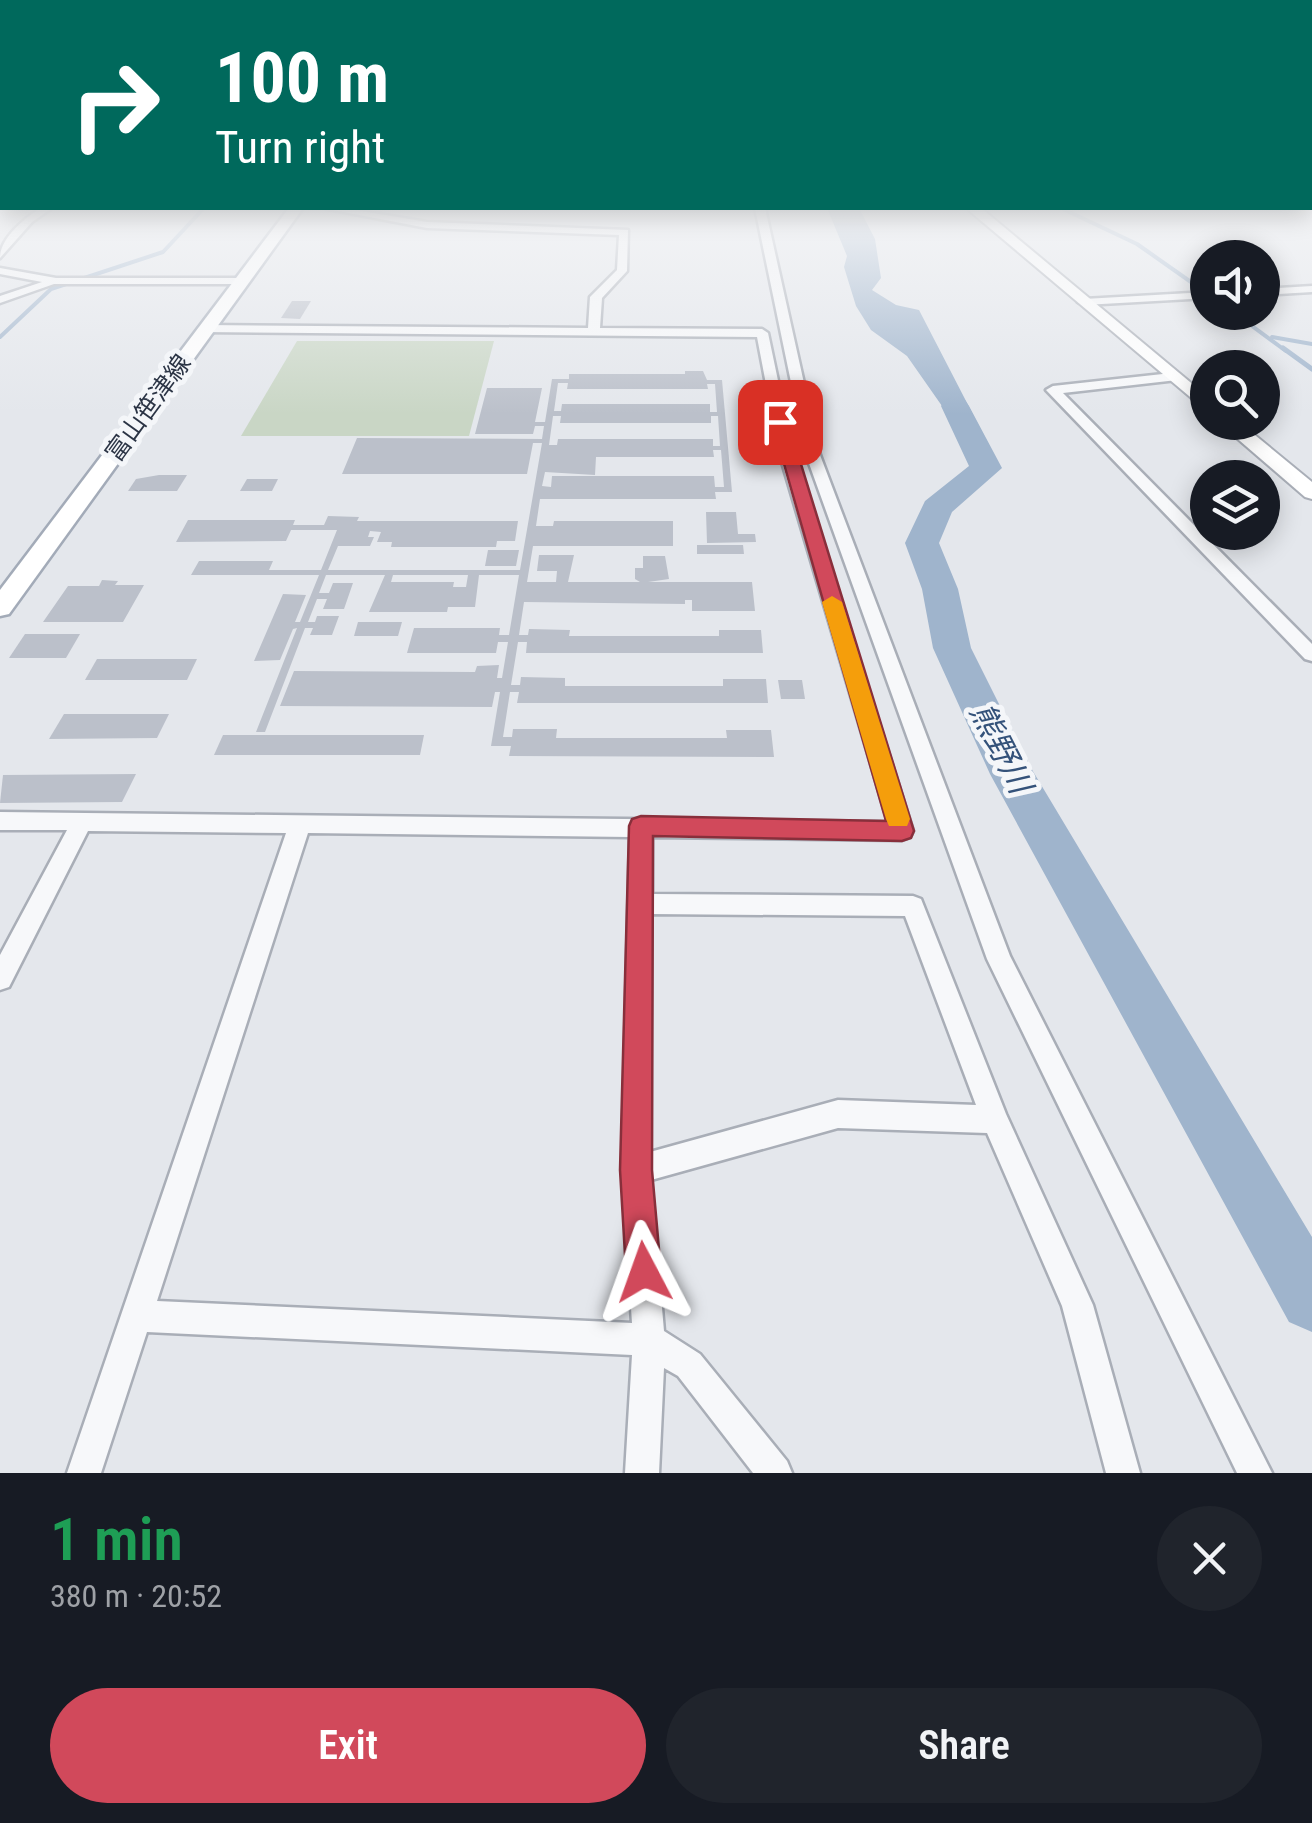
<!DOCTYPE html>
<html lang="en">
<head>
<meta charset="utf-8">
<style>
	body { margin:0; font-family:"Roboto Condensed","Noto Sans JP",sans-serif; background:#20242c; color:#f1f3f6; height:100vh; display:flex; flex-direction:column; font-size:38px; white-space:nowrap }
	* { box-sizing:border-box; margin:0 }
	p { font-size:32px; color:#9ea1a6 }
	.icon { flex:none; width:55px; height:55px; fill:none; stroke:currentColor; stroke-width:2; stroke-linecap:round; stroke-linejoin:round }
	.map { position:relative; height:1473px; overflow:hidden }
	.side { display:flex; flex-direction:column; background:#171b24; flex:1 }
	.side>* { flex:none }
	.top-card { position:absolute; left:0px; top:0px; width:1312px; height:210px; box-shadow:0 5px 25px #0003; background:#00695c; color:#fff; overflow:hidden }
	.buttons { position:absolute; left:1190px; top:240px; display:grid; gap:20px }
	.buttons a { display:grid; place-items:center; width:90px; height:90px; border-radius:50%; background:#171b24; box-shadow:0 5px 25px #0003; font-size:50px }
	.pin { position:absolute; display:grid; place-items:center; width:85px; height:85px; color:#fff; margin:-42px; border-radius:20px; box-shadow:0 5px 15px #0006 }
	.me { position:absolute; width:110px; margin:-55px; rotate:356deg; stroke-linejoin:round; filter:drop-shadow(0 0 8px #0008) }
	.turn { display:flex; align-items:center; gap:35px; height:210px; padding:0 50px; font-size:45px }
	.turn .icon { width:130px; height:130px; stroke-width:2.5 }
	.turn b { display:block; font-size:70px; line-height:85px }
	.round { display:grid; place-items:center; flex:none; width:105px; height:105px; border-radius:52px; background:#20242c }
	.summary { display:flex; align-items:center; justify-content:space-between; height:170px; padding:0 50px }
	h1 { font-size:60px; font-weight:600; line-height:75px; color:#1e9e55 }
	.button { display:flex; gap:20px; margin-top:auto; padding:20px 50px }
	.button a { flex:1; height:115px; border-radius:60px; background:#d1495b; color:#fff; font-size:40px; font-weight:600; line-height:115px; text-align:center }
	.button a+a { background:#20242c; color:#f1f3f6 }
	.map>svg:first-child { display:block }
	.green { fill:#c9d6c5 }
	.water { fill:#9fb4cc }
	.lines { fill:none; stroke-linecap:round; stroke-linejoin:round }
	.stream-far1 { stroke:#9fb4cc; stroke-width:4 }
	.stream { stroke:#9fb4cc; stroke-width:5 }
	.river { fill:#9fb4cc; fill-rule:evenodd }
	.building { fill:#bbc0ca; fill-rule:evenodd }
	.street-casing { stroke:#a9aeb7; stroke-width:5 }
	.secondary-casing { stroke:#a9aeb7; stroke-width:4 }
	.primary-casing { stroke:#a3abb8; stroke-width:5 }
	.street { fill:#f7f8fa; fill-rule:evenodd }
	.secondary { fill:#fff; fill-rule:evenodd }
	.primary { fill:#fff; fill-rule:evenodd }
	.route { fill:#d1495b; stroke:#882f3b; stroke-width:2.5 }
	.slow { fill:#f59e0b }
	.labels { text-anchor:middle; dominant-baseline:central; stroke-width:10; stroke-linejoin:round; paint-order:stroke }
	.far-street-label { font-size:25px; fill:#2b3445; stroke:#f4f6f9 }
	.water-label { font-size:32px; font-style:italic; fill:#34527a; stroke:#f4f6f9 }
</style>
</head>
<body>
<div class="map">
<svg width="1312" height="1473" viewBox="0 0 1312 1473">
	<rect width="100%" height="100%" fill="#e4e7ec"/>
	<!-- green -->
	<path class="green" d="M297,341H494L469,436H241Z"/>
	<!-- water -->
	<path class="water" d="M827,208H859L875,239L881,278L872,290L896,305L919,310L997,461L977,456L907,356L871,330L856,306L844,267L847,256Z"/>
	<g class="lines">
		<!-- stream-far1 -->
		<g class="stream-far1">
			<path d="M1061,208L1137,244L1208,294"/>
			<path d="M1233,312L1286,351"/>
			<path d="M0,337L51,289L163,252L204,208"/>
			<path d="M1272,337L1312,344"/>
		</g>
		<!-- stream -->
		<path class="stream" d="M1283,348L1312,369"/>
		<!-- river -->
		<path class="river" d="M955,397L965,400L969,406L1002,468L952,512L939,543L958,589L971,648L1031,768L1312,1237V1332L1289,1322L990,774L933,648L922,589L905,543L925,501L969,466L941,406L945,400Z"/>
	</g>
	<!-- building -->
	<g class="building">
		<path d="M292,301H311L300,319L281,318Z"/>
		<path d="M685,371H703L707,380H722L732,492H715L716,499H540L536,526H553L554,521H673V546H533L527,582H556L557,571H537L539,555H574L568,582H640L635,579V568H643V556H665L669,579L648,582H752L755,611H692V600H685V604L524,602L519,635H528L529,629L570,630L569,636H719V630H761L763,653H526L527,642H518L511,685H520L521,677L565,678V686H723V679H766L768,703H517L519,692H510L503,737H512L513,729H557L556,738H727L726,730H771L774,757L509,756L511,746H491L500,692H495L492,707L280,706L294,671L475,672L477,666L499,665L497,678H502L508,642H498L496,653H407L414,628H500L499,635H509L519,575H479L475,607H448L447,612H369L385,575H326L319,593H329L333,583H353L344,609H323L327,599H317L308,622H315L317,616H339L332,635H310L313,628H305L265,732H256L297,628L293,629L280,660L254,661L283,594L306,595L295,622H300L319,575H191L199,561H273L269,570H321L337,530H291L286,541L176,542L188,520H295L293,525H324L328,516L359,517L357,521H518L515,541H497L496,547H391L392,542H377L381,532L370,531L368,537H374L370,546H338L328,570H520L542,443H533L527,474H342L357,438L542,439L544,426H535L533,434H475L487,388H542L535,422H545L552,379H569V374H685ZM558,383H568L567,389H708L707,384H715L717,412H710V404H562L561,411H554ZM553,416H561L560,423H711V416H718L720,446H713V439H558L557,445H549ZM713,450H721L724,487H715L714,476H552L551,487L542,486L545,472L595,475L596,457H714ZM393,575H468L466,587H453L454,582H391Z"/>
		<path d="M159,475H187L177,491H128L136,479Z"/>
		<path d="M247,479H278L272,491H240Z"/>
		<path d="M706,512H736L738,534H755L756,542L707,543Z"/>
		<path d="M697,545H743L744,554H697Z"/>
		<path d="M488,550H519L516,566H485Z"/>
		<path d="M102,580L118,581L115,585H144L123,622H43L68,586H99Z"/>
		<path d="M358,622H402L398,636H354Z"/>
		<path d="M25,634H80L66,658H9Z"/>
		<path d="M97,659H197L187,680H85Z"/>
		<path d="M778,680H802L805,699H781Z"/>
		<path d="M64,714H169L157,738L49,739Z"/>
		<path d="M223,735H424L420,755H214Z"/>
		<path d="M136,774L122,802L0,803L3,775Z"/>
	</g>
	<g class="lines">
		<!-- street casing -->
		<g class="street-casing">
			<g id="street">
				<path d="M41,208H52L32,222L0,258C0,238 25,218 41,208Z"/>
				<path d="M323,208H343L427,222L628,230L627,271L602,298L600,328L762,329L768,333L793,452L913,831L910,837L902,840L652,837V894L913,896L921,899L1006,1114L1093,1305L1140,1473H1106L1062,1306L987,1133L838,1128L651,1180L664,1331L700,1354L787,1461L792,1473H753L678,1376L664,1368L659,1473H625L632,1355L147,1332L101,1473H67L286,833L88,831L9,987L0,990V955L67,830H0V812L888,822L779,452L757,337L202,332L200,329L206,325L588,328L590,297L617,270L619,235L427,228ZM308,833L630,837L622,1170L632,1323L157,1301ZM651,914L905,916L976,1105L838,1100L650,1152Z"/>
				<path d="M755,208H765L820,455L1010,956L1272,1473H1237L987,959L806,455Z"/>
				<path d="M0,268L56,278H242L247,281L242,284H54L0,303V296L42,282L0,274Z"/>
				<path d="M1312,286V292L1262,295V289Z"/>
				<path d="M1208,292V298L1084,305L1078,302L1084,299Z"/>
				<path d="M1172,373L1178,377L1177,380L1063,393L1312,644V661L1305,659L1046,390L1053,386Z"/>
			</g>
		</g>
		<!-- secondary casing -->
		<g class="secondary-casing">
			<g id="secondary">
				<path d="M966,208H981L1208,397V412Z"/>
				<path d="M1218,422H1239L1312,482V499L1305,497Z"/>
			</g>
		</g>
		<!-- primary casing -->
		<g class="primary-casing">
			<path id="primary" d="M289,208H303L9,614L0,616V590Z"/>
		</g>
		<!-- street -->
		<use href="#street" class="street"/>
		<!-- secondary -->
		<use href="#secondary" class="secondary"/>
		<!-- primary -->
		<use href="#primary" class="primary"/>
	</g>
	<!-- sky -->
	<linearGradient id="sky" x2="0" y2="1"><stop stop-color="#8bb4dd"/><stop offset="0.5" stop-color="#f3f4f6"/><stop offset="1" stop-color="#f3f4f6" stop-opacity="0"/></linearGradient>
	<rect width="1312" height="414" fill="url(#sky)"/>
	<!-- route -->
	<path class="route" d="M780,418L788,422L914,831L911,838L902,841L653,836L652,1170L661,1272L656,1284L644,1289L631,1284L626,1272L620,1170L629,826L632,819L641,816L886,821L772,422Z"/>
	<!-- slow -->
	<path class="slow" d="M832,596L842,602L910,819L907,826H889L886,819L822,602Z"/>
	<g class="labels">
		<!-- far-street labels -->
		<g class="far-street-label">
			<text transform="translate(148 408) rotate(-54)">富山笹津線</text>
		</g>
		<!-- water labels -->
		<g class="water-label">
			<text transform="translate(1001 748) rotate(63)">熊野川</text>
		</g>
	</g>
</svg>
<div class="buttons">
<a><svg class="icon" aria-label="sound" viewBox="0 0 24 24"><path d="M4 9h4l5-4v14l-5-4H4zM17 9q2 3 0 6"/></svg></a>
<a><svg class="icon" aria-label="search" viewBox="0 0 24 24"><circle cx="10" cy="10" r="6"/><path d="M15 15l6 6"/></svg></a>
<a><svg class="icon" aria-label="layers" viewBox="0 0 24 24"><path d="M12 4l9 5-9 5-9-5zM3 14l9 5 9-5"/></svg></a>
</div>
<div class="pin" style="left:780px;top:422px;background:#d93025"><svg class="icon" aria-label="arrive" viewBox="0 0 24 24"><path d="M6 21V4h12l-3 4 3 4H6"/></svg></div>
<svg class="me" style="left:644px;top:1272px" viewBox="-20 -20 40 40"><path d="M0-17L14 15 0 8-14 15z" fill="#d1495b" stroke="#fff" stroke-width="4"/></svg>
<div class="top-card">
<div class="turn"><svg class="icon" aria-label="right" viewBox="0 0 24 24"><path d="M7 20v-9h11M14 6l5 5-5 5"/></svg><div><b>100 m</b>Turn right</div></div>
</div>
</div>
<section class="side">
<div class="summary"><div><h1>1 min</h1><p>380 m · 20:52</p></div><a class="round"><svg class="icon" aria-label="close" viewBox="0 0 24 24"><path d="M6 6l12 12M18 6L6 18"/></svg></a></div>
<div class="button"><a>Exit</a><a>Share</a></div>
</section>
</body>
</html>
